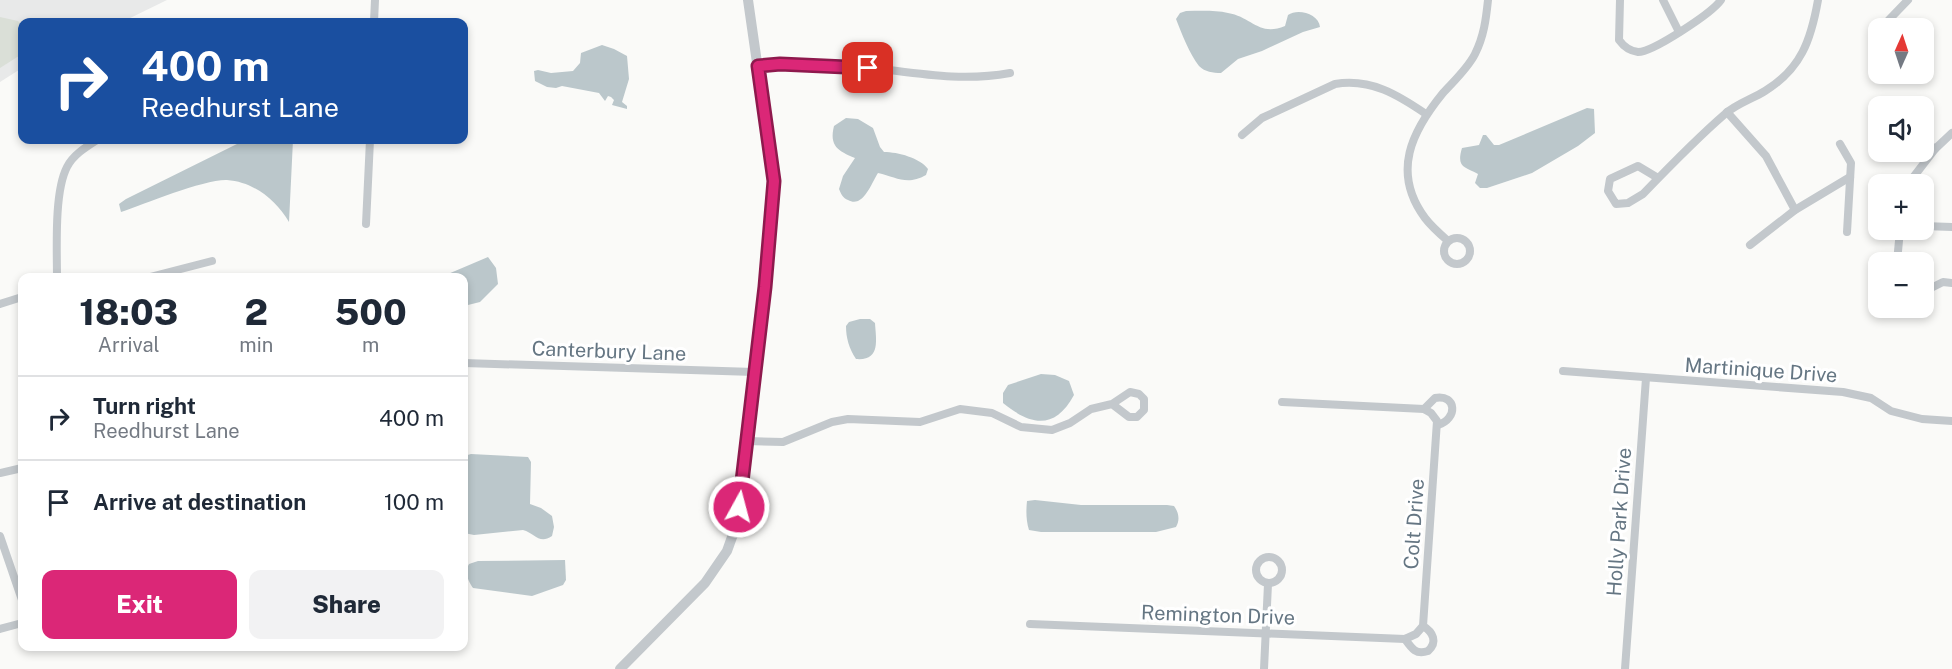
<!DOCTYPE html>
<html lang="en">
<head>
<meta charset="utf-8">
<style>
	body { margin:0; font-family:"Public Sans",sans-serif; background:#f2f2f3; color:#1f2937; height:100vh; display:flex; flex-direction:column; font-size:22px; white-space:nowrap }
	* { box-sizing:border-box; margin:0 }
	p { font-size:20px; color:#747a83 }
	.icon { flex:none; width:33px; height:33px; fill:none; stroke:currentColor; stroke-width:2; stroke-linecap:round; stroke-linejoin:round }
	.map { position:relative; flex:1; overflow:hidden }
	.side { position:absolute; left:18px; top:273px; width:450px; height:378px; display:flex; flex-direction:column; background:#fff; border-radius:12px; box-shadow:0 3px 9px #0003 }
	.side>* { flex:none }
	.banner { position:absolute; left:18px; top:18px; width:450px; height:126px; border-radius:12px; box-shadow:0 3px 9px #0003; background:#1a4fa0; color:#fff; overflow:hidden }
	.needle { width:39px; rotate:3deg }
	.tools { position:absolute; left:1868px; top:18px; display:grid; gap:12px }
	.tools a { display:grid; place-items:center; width:66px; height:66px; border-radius:12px; background:#fff; box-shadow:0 3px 9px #0003; font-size:30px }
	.pin { position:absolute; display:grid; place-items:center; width:51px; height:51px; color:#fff; margin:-26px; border-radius:12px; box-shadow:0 3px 9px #0006 }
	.me { position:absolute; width:66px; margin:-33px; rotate:7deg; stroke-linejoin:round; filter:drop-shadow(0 0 4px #0008) }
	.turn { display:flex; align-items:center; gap:21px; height:126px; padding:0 24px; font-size:27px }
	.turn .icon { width:78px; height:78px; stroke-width:2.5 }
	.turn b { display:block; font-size:42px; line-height:51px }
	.eta { display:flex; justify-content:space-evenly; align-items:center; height:102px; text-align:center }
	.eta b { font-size:36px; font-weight:800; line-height:42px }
	.action { display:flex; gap:12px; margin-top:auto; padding:12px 24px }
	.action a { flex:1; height:69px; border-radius:12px; background:#db2777; color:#fff; font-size:24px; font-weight:800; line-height:69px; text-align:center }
	.action a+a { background:#f2f2f3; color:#1f2937 }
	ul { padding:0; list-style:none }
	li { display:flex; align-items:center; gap:18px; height:84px; padding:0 24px; border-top:2px solid #e0e1e3 }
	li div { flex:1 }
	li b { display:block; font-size:22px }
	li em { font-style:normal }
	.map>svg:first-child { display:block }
	.built { fill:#e8e9e9 }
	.grass { fill:#dadfd7 }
	.water { fill:#bbc7cb }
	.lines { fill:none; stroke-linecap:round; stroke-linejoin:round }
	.minor { stroke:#c3c8cc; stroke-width:8 }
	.tertiary { stroke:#c3c8cc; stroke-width:10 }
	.route-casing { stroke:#8e194d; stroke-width:15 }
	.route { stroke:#db2777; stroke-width:10 }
	.labels { text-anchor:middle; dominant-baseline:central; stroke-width:6; stroke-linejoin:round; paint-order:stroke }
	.street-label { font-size:20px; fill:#657683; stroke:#fff }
</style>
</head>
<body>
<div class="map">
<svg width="1952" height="669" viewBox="0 0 1952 669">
	<rect width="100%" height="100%" fill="#fafaf8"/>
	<!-- built -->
	<path class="built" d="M0,0H167L122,22H22V68L0,82Z"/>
	<!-- grass -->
	<path class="grass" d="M0,17L18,21L22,25V54L0,68Z"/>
	<!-- water -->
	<g class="water">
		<path d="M1186,11C1200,11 1215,10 1228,13C1252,17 1259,37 1285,26L1288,15C1298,8 1319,14 1320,27L1303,32L1262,51L1238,59L1221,73C1213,73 1205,72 1199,66C1190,55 1181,32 1176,19L1180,13Z"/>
		<path d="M602,45L614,49L627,56L629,79L622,102L627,106V109L612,105L614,100L611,97L608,96L605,101L599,93L562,86L556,88L547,87L535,81L534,71L538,70L551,73L573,71L580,63L581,53Z"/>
		<path d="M1587,108L1594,109L1595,133L1578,146L1532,173L1487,188H1480L1475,183L1478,174C1465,167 1456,168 1462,148L1479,145L1483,135H1486L1494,145H1499Z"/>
		<path d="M846,118L858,119L873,128L880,147L884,152C898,152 920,158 928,169L926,175C907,186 896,177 878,173C872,182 863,209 848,200C843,198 841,194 839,189L843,176L855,158C838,151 829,146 834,126Z"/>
		<path d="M245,140H293L289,222C276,200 254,182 227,180C205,179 144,204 121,212L119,204L126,199Z"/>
		<path d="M488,257L496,268L498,284L480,302L464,306V278L447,277L448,274Z"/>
		<path d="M860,319H870L875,323C876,340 881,361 856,359C849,348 846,338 846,326L849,322Z"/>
		<path d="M1041,374L1055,375L1069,381L1074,395C1055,430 1031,426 1003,403V393L1008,385Z"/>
		<path d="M471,454L528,457L531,462L530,504L541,508L552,516L554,527L552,536C539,545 535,533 523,530L474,535L464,533V456Z"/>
		<path d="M1035,500L1081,505H1167L1174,506C1179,513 1180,520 1176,527L1156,532H1041L1029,530C1026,520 1026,511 1027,501Z"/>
		<path d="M565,560L566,580L563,585L532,596L473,588C468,581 464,572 469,564L478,561Z"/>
	</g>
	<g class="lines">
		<!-- minor -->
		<g class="minor">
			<path d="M1620,0L1619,40C1624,47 1630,51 1638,52C1653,52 1712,13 1721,0"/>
			<path d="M1663,0L1679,32"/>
			<path d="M374,22L375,0"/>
			<path d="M1881,28L1908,0"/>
			<path d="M758,66C790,63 823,63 855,66C909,71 955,83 1010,73"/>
			<path d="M1727,112L1766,156L1795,210"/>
			<path d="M1242,135L1262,118L1335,84C1371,78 1398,95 1426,114"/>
			<path d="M1923,140L1935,149"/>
			<path d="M1840,144L1851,163L1847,232"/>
			<path d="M1658,178L1638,166L1610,179L1608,191L1616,204L1628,203L1643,194C1669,167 1696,139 1725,114C1736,104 1752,99 1765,91C1801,69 1811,40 1818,0"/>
			<path d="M1908,184L1935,149L1952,133"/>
			<path d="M366,224L370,140"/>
			<path d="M1923,226L1952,227"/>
			<circle cx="1457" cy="251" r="13"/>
			<path d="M1448,241C1440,234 1431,226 1425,218C1391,172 1412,131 1443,93C1454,81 1468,68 1475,54C1484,36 1486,19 1488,0"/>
			<path d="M1750,245L1795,210L1850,177"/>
			<path d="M1897,262L1900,230"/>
			<path d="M57,278C57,249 54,192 67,167C73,155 86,147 97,140"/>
			<path d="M146,278L212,261"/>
			<path d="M1923,292L1943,282L1952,283"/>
			<path d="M0,304L22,297"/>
			<path d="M464,363L754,372"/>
			<path d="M1563,371L1843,392L1871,398L1891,411L1922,419L1952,421"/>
			<path d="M1424,409L1435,398C1457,394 1458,419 1438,425"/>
			<path d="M746,441L783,442L832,422L848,419L920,422L960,409L992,413L1021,427L1052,430L1070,423L1091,409L1112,404L1130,392L1139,394L1144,399V410L1137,417H1129L1112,404"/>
			<path d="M0,473L22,468"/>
			<path d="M0,536L22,600"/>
			<circle cx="1269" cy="570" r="13"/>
			<path d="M1030,624L1405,639L1416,634L1423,626L1437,421L1431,413L1424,409L1282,402"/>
			<path d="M0,629L22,623"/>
			<path d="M1405,639C1412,649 1416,655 1428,651C1438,642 1433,632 1423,626"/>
			<path d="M1264,669L1268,584"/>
			<path d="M1625,669L1646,378"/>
		</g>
		<!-- tertiary -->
		<path class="tertiary" d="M620,669L705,583L727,551L736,526L765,287L774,181L748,0"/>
	</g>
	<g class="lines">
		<!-- route casing -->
		<g class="route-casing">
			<path id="route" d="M739,507L765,287L774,181L758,66L780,64L868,68"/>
		</g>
		<!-- route -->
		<use href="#route" class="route"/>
	</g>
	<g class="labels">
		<!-- street labels -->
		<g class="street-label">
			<text transform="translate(609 351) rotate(2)">Canterbury Lane</text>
			<text transform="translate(1761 370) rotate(4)">Martinique Drive</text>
			<text transform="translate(1619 522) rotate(-86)">Holly Park Drive</text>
			<text transform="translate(1414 524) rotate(-86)">Colt Drive</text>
			<text transform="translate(1218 615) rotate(2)">Remington Drive</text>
		</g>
	</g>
</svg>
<div class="tools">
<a><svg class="needle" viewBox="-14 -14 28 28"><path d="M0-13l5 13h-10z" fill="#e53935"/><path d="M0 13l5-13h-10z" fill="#747a83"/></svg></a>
<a><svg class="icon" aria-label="sound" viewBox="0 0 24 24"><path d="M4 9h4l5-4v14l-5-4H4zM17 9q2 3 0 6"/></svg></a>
<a>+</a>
<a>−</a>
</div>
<div class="pin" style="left:868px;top:68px;background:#d93025"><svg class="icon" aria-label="arrive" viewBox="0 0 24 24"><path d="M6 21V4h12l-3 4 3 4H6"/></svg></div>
<svg class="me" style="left:739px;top:507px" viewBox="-20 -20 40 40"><circle r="17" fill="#db2777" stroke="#fff" stroke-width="3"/><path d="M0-11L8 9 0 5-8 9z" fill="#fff"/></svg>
<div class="banner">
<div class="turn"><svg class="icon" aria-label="right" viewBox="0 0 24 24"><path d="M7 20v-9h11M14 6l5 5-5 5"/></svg><div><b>400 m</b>Reedhurst Lane</div></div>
</div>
<section class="side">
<div class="eta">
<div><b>18:03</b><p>Arrival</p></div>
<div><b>2</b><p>min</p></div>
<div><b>500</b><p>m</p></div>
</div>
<ul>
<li><svg class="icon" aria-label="right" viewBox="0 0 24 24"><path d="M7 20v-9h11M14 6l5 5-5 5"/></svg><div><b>Turn right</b><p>Reedhurst Lane</p></div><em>400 m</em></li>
<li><svg class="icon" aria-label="arrive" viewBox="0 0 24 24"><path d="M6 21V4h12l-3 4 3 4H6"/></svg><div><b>Arrive at destination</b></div><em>100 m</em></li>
</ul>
<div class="action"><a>Exit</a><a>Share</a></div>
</section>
</div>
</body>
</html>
